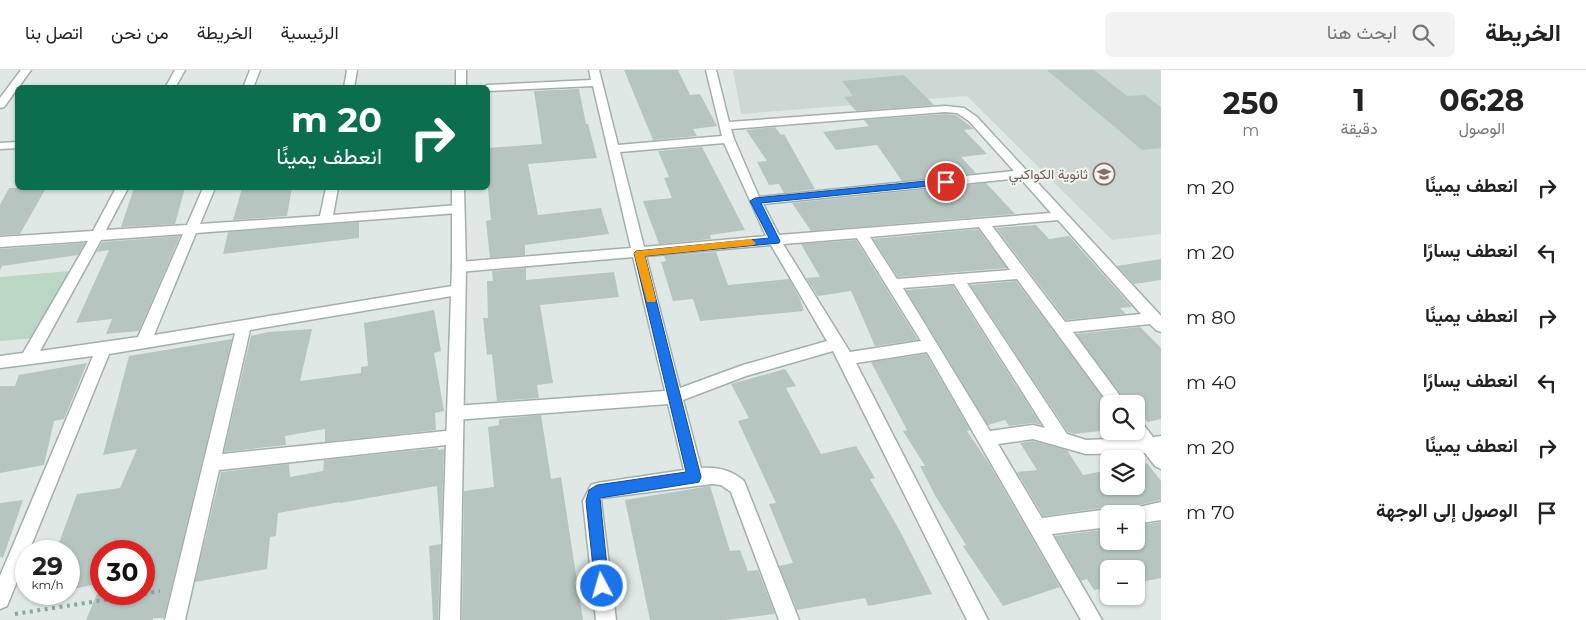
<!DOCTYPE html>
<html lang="ar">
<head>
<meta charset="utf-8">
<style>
	body { margin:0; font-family:Montserrat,Vazirmatn,sans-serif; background:#f2f2f2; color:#222; direction:rtl; height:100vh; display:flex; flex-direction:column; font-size:19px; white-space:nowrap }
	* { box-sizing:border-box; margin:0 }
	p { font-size:16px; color:#767676 }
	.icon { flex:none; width:28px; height:28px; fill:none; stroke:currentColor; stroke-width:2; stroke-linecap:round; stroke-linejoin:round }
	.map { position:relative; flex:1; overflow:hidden; direction:ltr }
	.drawer { display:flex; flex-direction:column; background:#fff; width:425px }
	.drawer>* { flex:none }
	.top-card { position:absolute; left:15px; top:15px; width:475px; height:105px; border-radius:8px; box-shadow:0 1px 4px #0004; direction:rtl; background:#0b6e4f; color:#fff; overflow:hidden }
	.tools { position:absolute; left:1100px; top:325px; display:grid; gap:10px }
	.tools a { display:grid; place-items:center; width:45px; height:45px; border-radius:8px; background:#fff; box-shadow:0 1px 4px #0004; font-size:25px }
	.speed { position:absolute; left:15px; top:470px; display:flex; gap:10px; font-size:25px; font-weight:700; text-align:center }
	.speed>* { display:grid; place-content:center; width:65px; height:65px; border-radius:50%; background:#fff; box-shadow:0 1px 4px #0004; line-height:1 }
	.speed small { font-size:12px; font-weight:400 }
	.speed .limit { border:8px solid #d22; background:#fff; color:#111 }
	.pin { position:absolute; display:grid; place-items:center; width:42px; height:42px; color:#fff; margin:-21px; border:2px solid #fff; border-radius:50%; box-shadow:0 1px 5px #0007 }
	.me { position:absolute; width:55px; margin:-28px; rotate:354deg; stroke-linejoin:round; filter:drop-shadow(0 0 4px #0008) }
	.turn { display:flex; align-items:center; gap:18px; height:105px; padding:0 25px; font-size:22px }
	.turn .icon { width:65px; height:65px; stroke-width:2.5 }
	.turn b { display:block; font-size:35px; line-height:42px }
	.eta { display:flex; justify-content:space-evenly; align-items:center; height:85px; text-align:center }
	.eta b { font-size:30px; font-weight:700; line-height:35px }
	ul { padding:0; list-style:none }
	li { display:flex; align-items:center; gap:15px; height:65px; padding:0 25px }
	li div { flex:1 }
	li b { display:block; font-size:19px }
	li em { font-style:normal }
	header { display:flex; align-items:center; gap:30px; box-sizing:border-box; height:70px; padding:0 25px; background:#fff; border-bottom:1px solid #e0e0e0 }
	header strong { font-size:24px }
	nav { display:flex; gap:28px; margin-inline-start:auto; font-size:18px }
	.search { width:350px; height:45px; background:#f2f2f2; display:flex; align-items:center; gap:12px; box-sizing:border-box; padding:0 18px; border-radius:8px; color:#767676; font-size:19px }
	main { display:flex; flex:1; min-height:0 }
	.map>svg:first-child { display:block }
	.built { fill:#cdd8d4 }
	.green { fill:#b9d7c4 }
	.building { fill:#b7c5c1 }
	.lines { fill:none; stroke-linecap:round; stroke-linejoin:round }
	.minor-casing { stroke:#a3afac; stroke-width:3 }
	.tertiary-casing { stroke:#a3afac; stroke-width:3 }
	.path { stroke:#82a99f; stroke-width:4; stroke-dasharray:3 4.5; stroke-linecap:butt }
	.minor { fill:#fff; fill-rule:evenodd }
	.tertiary { fill:#fff; fill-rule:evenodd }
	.route { fill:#1a73e8; stroke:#114b97 }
	.slow { fill:#f59e0b }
	.labels { text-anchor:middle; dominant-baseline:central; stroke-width:4; stroke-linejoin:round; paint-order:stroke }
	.far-education-label { font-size:14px; fill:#785e54; stroke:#eef5f2; text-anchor:end }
</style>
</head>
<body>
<header>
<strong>الخريطة</strong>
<div class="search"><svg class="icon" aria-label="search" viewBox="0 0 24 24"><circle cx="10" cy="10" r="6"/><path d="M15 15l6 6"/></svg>ابحث هنا</div>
<nav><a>الرئيسية</a><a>الخريطة</a><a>من نحن</a><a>اتصل بنا</a></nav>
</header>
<main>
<section class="drawer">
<div class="eta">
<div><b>06:28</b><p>الوصول</p></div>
<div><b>1</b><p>دقيقة</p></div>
<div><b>250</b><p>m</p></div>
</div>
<ul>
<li><svg class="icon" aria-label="right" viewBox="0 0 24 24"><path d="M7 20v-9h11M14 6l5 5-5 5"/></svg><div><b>انعطف يمينًا</b></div><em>20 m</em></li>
<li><svg class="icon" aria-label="left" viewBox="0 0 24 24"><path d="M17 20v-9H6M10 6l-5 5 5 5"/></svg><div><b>انعطف يسارًا</b></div><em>20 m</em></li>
<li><svg class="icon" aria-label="right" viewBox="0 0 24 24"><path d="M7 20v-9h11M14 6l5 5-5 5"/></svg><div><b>انعطف يمينًا</b></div><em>80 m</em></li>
<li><svg class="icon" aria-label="left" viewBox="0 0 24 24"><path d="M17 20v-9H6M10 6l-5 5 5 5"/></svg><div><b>انعطف يسارًا</b></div><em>40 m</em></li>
<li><svg class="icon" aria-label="right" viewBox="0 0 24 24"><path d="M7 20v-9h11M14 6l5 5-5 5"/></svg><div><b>انعطف يمينًا</b></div><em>20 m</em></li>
<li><svg class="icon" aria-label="arrive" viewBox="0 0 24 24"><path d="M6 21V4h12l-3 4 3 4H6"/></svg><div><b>الوصول إلى الوجهة</b></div><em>70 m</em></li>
</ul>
</section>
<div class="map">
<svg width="1161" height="550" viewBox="0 0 1161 550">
	<rect width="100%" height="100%" fill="#dfe8e5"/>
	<!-- built -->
	<path class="built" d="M733,0H1161V164L1112,170L967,26L741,44Z"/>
	<!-- green -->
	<path class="green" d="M70,201L36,268L0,271V207Z"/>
	<!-- building -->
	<g class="building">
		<path d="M624,0H678L690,25L700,24L717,56L693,59L697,66L653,70Z"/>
		<path d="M1047,0H1094L1127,26L1145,25L1161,37V78L1142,80Z"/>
		<path d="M904,5L934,35L856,41L844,27L853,26L842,11Z"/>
		<path d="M579,19L586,54H588L597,88L528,94L538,145L601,138L609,164L525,175V185L490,188L486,151L491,150L488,119V78L542,74L534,21Z"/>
		<path d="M945,44L956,45L974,59L964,60L987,84L961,87L976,103L902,111L877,75L836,80L823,62L869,56L864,50Z"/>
		<path d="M775,57L781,65L784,64L815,119L784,123L779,114L769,115L757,92L767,91L746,60Z"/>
		<path d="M702,77L745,160L710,165L711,169L659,174L643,131L672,128L664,108L669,107L658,81Z"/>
		<path d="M986,113L1015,144L811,161L792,133Z"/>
		<path d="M9,118H46L20,164L0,165V135Z"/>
		<path d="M134,118H185L175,154L121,157Z"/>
		<path d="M242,118H292L287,146L233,150Z"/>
		<path d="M359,152V168L223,184L228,162Z"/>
		<path d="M1036,155L1049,169L1069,166L1132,237L1120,238L1126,244L1066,250L996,158Z"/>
		<path d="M978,159L1007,198L898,207L873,169Z"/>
		<path d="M180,166L139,261L106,264L112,249L76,253L109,180L97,182L102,172Z"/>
		<path d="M856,170L918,270L875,276L851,221L818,226L806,208L820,207L801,174Z"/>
		<path d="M85,173L78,185L2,196L0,200V179Z"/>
		<path d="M716,182L728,215L789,209L800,229L804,241L700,251L693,229L673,231L661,192L666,191L664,186Z"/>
		<path d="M1161,189V210L1134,214L1117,196Z"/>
		<path d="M526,198V210L614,202L619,227L540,235L553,313L537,315L539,328L497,331L492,284L487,285L483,248H488L487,211H493L492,201Z"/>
		<path d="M1016,211L1109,336V360L1074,364L1068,362L970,215Z"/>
		<path d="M953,216L1041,355L1033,353L1009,356L1005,350L988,355L906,220Z"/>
		<path d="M434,240L441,281L434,283L444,341L435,343L436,360L325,372V359L285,366L286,375L224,382L251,266L268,262L312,259L300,311L361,303V297L368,296L364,253Z"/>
		<path d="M1140,257L1161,278V349L1148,352L1136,340V334H1131L1119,322L1076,264Z"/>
		<path d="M232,269L164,548H153V550H86L97,524H144V481H101V513L69,520V481H56L77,424L120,418L137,379L103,385L129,286Z"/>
		<path d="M926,284L970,360L967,361L988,392L1060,517L1003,536L963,476L966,475L936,427L920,396H925L903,361L907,360L871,292Z"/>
		<path d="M87,293L64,349L54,351L44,395L0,403V316H15L19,305Z"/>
		<path d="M785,299L796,316L786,318L821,384L856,376L875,408L870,409L901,463L932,524L868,536L865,528L797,540L779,496L793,493L769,434L776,433L738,351L749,348L731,314Z"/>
		<path d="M541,345L551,409L561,407L583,550H462L464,421L494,417L488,357L499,355V349Z"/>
		<path d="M1033,371L1067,380L1083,405L1109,400V416H1136V395L1147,393L1161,411V430L1130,437L1125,444H1118L1116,440L1109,437L1043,446L1017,402L1037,400L1020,373Z"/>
		<path d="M438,378V380L444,379L441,471L437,416L340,433V432L278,443L276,466L270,467L267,499L195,512L221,402L289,394L290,407L323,401L324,390Z"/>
		<path d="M710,416L730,481L740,480L748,501L758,500L775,544L726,550H650L625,430Z"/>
		<path d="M23,430L3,488L0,487V433Z"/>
		<path d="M1161,452V508L1136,513V499H1109V518L1094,520L1087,509L1081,511L1055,466L1109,459V471H1136V456Z"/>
		<path d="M441,474L438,550H433L429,476Z"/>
	</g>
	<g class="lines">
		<!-- minor casing -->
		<g class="minor-casing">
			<g id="minor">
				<path d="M175,0H185L175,18H165Z"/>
				<path d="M250,0H260L253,18H243Z"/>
				<path d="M347,0H357L354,18H344Z"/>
				<path d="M589,0H599L618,75L722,66L706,0H716L729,52L945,36L964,38L977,47L1161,246V262L1156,260L1150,254L1073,262L1126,334H1109L1017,209L967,213L1067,364L1086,370L1134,368L1129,361H1136V351L1142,353L1153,367L1161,366V399L1155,396L1145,383L1086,384L1033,369L998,374L1042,448L1109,439L1115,442L1116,444H1109V457L1052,464L1102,550H1081L927,282L856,293L988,550H967L833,281L746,306L683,330L701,398C718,397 731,400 744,411L799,550H779L731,422L721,415L712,414L602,428L601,431L616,550H596L583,431L591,415L597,413L684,400L668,334L455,350L449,348L447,343L449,338L455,336L665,321L633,187L459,202L454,200L452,197L454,194L459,192L631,178L593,16L488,21V18H482L487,15L591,10ZM945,42L957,43L969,51L1014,101L759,127L734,69L731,59ZM724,73L766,166L644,177L620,82ZM1020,108L1051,143L779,165L763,134ZM1058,150L1141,244L1065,252L992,156ZM979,157L1010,200L897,209L870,167ZM857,168L921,271L850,282L783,174ZM771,175L827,271L743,295L680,318L646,186ZM954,214L1045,358L1033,355L990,361L903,218Z"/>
				<path d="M18,72V78L0,79V73Z"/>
				<path d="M116,118H128L106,160L187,155L203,118H215L200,154L320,146L326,118H338L333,145L458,135L464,139L458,143L196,163L154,265L458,215L463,216L465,220L463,224L458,225L250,260L222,384L455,360L461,362L463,367L461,372L455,374L219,400L185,550H165L235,263L109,284L29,481H26V489L7,536L0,539V506L93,286L0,298V286L23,283L88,171L0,177V167L93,161ZM183,164L138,267L40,281L101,170Z"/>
				<path d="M1161,432V450L1136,454V444H1127L1130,439Z"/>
			</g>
		</g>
		<!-- tertiary casing -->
		<g class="tertiary-casing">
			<g id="tertiary">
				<path d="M21,0H31L4,37L0,38V28Z"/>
				<rect x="456" y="0" width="10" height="18"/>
				<path d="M452,118H464L466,197L460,550H440L452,197Z"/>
			</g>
		</g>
		<!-- path -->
		<g class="path">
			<path d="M144,524L160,521"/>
			<path d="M15,544L143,524"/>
		</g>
		<!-- minor -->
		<use href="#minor" class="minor"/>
		<!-- tertiary -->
		<use href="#tertiary" class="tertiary"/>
	</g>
	<!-- route -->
	<path class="route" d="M946,109L950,110V114L761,133L780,171L779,173L645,186L701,407L699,412L694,413L600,428L609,516L607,521L602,523L597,521L595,516L586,431L589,420L597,415L686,402L634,183L636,181L769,168L750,131L755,128Z"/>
	<!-- slow -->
	<path class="slow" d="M751,169L756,173L754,175L645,186L656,230L655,232H647L634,183L636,181Z"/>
	<!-- icons -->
	<defs>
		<g id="school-ring" transform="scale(1.125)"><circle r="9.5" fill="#eef5f2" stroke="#8d6e63" stroke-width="1.5"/><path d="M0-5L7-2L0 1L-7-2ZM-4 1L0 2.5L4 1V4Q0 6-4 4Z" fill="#8d6e63"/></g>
	</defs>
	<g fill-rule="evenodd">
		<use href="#school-ring" x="1104" y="104"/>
	</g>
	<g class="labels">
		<!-- far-education labels -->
		<g class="far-education-label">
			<text x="1088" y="104">ثانوية الكواكبي</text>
		</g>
	</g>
</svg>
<div class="tools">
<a><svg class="icon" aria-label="search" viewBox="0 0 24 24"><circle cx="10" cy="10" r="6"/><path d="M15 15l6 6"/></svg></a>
<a><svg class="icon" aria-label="layers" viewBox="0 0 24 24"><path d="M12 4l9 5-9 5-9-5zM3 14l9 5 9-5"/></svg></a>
<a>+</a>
<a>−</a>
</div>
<div class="speed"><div>29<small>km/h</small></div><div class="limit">30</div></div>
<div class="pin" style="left:946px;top:112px;background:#d93025"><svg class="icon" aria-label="arrive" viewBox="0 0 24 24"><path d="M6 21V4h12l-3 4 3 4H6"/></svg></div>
<svg class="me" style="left:602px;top:516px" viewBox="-20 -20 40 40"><circle r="17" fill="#1a73e8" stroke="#fff" stroke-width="3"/><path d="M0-11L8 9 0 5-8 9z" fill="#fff"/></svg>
<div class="top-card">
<div class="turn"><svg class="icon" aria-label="right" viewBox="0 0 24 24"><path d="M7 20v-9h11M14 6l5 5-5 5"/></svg><div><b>20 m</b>انعطف يمينًا</div></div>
</div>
</div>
</main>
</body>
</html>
